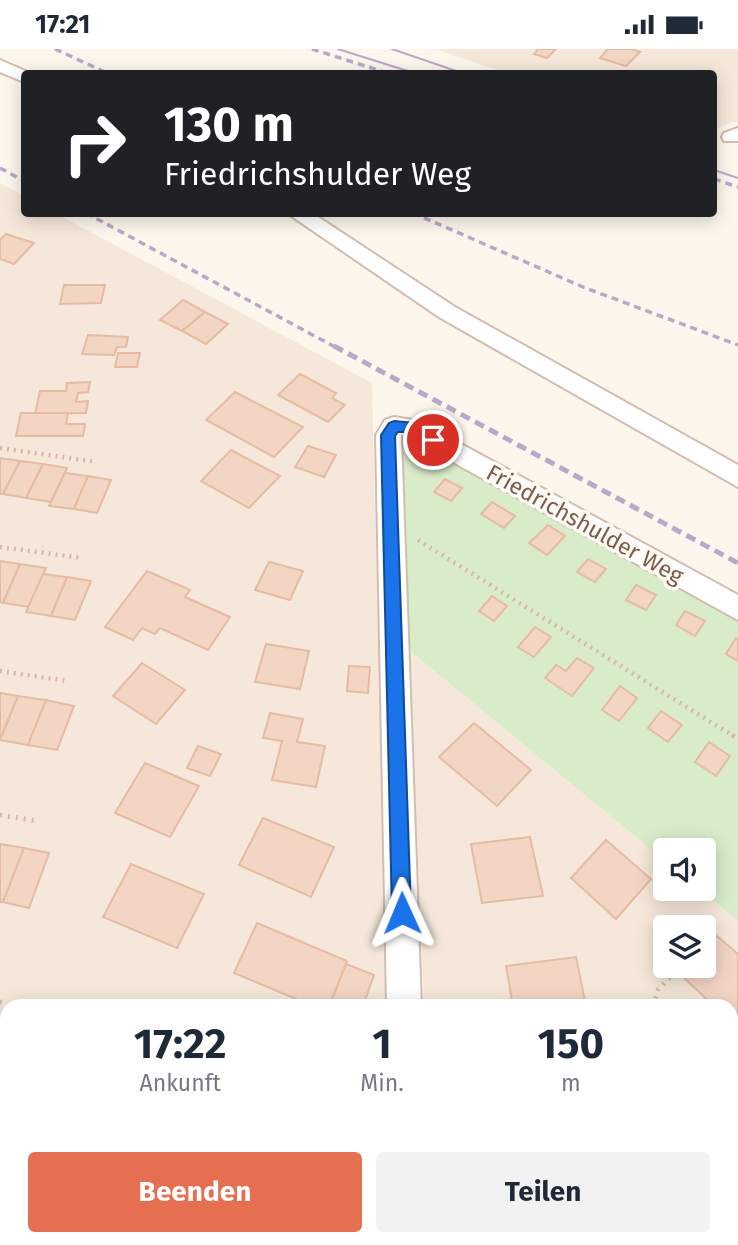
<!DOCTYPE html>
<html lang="de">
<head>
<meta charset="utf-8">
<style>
	body { margin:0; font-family:"Fira Sans",sans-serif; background:#f2f2f3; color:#1f2937; height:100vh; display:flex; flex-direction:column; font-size:26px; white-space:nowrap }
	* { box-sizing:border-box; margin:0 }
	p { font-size:23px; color:#747a83 }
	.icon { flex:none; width:38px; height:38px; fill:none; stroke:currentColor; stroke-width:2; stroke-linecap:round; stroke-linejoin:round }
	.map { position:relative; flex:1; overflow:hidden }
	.details { position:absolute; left:0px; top:950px; width:738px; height:247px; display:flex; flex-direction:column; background:#fff; border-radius:21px 21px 0 0; box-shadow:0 4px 18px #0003 }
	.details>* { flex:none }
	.top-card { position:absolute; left:21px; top:21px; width:696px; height:147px; border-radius:7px; box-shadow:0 4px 18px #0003; background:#202124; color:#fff; overflow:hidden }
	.buttons { position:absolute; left:653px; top:789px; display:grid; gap:14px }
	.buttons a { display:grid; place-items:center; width:63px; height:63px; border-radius:7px; background:#fff; box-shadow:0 4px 18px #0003; font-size:35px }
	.pin { position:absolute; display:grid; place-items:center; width:60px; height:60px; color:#fff; margin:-30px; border:4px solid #fff; border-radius:50%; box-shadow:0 2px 7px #0007 }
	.me { position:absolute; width:77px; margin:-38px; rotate:359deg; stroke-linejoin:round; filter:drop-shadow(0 0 5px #0008) }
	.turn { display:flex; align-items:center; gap:24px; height:147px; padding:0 28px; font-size:32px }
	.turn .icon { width:91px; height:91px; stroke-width:2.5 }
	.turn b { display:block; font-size:49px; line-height:60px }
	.eta { display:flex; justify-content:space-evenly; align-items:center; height:119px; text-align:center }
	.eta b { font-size:42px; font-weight:700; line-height:49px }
	.action { display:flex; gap:14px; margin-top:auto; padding:14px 28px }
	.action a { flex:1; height:80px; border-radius:7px; background:#e76f51; color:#fff; font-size:28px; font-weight:700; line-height:80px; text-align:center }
	.action a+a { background:#f2f2f3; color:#1f2937 }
	.status { display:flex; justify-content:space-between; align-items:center; height:49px; padding:0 35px; background:#fff; direction:ltr }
	.status svg { height:19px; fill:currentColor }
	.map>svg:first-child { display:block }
	.residential { fill:#f5e8da; fill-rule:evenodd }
	.green { fill:#d8ecc9 }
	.building { fill:#f3d5c3; stroke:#e6bba3; stroke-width:2 }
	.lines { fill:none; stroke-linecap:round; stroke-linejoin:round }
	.minor-casing { stroke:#d1beb0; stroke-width:4 }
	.path-far1 { stroke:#d9b8a5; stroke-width:4.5; stroke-dasharray:2 5; stroke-linecap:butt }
	.path { stroke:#d9b8a5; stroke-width:5; stroke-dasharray:2 6; stroke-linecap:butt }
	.minor { fill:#fff; fill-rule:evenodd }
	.tram { stroke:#b9a8c9; stroke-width:2 }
	.rail-far1 { stroke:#b9a8c9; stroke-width:3.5; stroke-dasharray:7 5; stroke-linecap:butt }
	.rail { stroke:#b9a8c9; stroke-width:5; stroke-dasharray:10 6; stroke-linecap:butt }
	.route { fill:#1a73e8; stroke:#114b97; stroke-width:2 }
	.labels { text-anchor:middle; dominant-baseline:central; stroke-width:7; stroke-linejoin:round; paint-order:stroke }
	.street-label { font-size:23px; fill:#7a5c4d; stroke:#fffaf3 }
</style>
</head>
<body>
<div class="status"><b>17:21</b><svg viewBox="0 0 49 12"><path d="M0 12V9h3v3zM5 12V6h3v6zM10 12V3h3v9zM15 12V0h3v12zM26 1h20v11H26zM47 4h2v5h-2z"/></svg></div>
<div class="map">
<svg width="738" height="1196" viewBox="0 0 738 1196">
	<rect width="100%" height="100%" fill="#fdf6ec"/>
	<!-- residential -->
	<g class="residential">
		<path d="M435,0H738V73H733L714,81V24H505Z"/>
		<path d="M0,134L24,147V164L57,165L372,334L387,957H7V1179L0,1177Z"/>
		<path d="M409,601L665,812V840H699L738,872V1196H440V1190H732V957H424ZM665,878H704V917H665Z"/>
		<path d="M44,1190H392V1196H65Z"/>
	</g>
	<!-- green -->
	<path class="green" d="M428,398L738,571V872L699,840H704V802H665V812L409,601L401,403Z"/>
	<!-- building -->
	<g class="building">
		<path d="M538,0H556L547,9L534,5Z"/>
		<path d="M608,0H631L640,3L626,17L600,9Z"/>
		<path d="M6,185L34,194L14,215L0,210V191Z"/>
		<path d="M64,236H105L101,254L60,255Z"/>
		<path d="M183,251L205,263L182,282L160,271Z"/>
		<path d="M205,263L228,275L206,295L182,282Z"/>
		<path d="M88,286L128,288L126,298H117L114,306L82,305Z"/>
		<path d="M118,304H140L137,318H115Z"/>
		<path d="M300,325L336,344L332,349L345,356L328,373L278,346Z"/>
		<path d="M90,333L88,343L78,344L76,353L88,352L86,364L35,365L40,342H66L67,334Z"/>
		<path d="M235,343L303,378L274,408L206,371Z"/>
		<path d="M21,364H68L66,375H85L83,387H16Z"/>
		<path d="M308,397L336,406L324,428L295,418Z"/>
		<path d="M231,401L280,427L249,459L201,432Z"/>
		<path d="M0,409L20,412L3,445H0Z"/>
		<path d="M20,412L43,415L26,449L3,445Z"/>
		<path d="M43,415L67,419L51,453L26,449Z"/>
		<path d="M65,424L88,427L74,460L49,457Z"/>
		<path d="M88,427L111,431L97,464L74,460Z"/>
		<path d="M445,430L462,439L451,452L434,443Z"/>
		<path d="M492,453L515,467L504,479L481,465Z"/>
		<path d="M548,476L565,487L547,506L529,494Z"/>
		<path d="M588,510L606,520L595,533L577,523Z"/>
		<path d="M0,512L20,515L3,554L0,553Z"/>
		<path d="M269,513L303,522L290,551L255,541Z"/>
		<path d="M20,515L46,519L29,558L3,554Z"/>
		<path d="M147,522L190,541L185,548L230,568L208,601L160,579L155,585L142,579L133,591L105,578Z"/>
		<path d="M43,525L67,528L51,567L26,563Z"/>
		<path d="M67,528L91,532L75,571L51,567Z"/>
		<path d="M636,536L656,546L646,561L626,551Z"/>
		<path d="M492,547L507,557L494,572L479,562Z"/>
		<path d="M685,562L705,572L695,587L676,576Z"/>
		<path d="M535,578L551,588L534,608L518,598Z"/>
		<path d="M736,589L738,590V612L726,605Z"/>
		<path d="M266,595L309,602L300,640L255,633Z"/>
		<path d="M577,609L594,619L572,647L545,629L556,616L566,622Z"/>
		<path d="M142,614L185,641L156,675L113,647Z"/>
		<path d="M349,617L370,618L368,644L347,642Z"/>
		<path d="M620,637L637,649L619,672L602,661Z"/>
		<path d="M0,644L18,647L0,691Z"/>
		<path d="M18,647L46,651L28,696L0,691Z"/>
		<path d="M46,651L74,657L57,701L28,696Z"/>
		<path d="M661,662L682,676L668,693L648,679Z"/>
		<path d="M270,664L303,670L297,693L325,697L316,738L272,731L282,692L263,689Z"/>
		<path d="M474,674L531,721L497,757L439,708Z"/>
		<path d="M709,693L730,707L716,727L695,713Z"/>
		<path d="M198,697L221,705L210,727L187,719Z"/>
		<path d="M145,714L199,737L170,788L115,764Z"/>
		<path d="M263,769L334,798L311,848L239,816Z"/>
		<path d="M530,788L543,847L482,854L471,795Z"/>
		<path d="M606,791L651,830L616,870L571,829Z"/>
		<path d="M0,795L24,799L3,853H0Z"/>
		<path d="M24,799L49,804L29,859L3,853Z"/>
		<path d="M131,815L204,845L177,899L103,868Z"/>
		<path d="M257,874L347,912L329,957H313L234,924Z"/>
		<path d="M717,887L738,905V979L732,973V957H714L683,928L692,917H704V903Z"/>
		<path d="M576,908L586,957H513L506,917Z"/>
		<path d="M346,915L374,926L363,957L330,956Z"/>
		<path d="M0,986L7,988V1021L0,1040Z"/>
	</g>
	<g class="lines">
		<!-- minor casing -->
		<g class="minor-casing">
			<g id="minor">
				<path d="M0,11L30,24H24V33L0,23Z"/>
				<path d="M738,79V92H724L722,88L724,84Z"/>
				<path d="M287,164H312L455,258L738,416V438L439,268Z"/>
				<path d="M394,368L419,372L738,546V571L406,387L401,386L421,957H387L376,386L385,371Z"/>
				<rect x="394" y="1190" width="38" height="6"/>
			</g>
		</g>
		<!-- path-far1 -->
		<g class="path-far1">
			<path d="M0,399L97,413"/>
			<path d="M418,491L735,688"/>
			<path d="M0,498L82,509"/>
			<path d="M0,622L68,632"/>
		</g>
		<!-- path -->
		<g class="path">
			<path d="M732,686L738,690"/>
			<path d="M0,766L37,772"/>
			<path d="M704,891L711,882"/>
			<path d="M0,953L8,954"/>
			<path d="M653,957L658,941L680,917"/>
			<path d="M732,1071L738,1062"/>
		</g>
		<!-- minor -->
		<use href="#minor" class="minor"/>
		<!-- tram -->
		<g class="tram">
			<path d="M338,0L414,24"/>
			<path d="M392,0L462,24"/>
			<path d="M714,121L738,129"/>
		</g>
		<!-- rail-far1 -->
		<g class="rail-far1">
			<path d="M55,0L107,24"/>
			<path d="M312,0L387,24"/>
			<path d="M0,119L24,132"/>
			<path d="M714,130L738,138"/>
			<path d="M86,164L337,299"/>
			<path d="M413,164L583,238L738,296"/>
		</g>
		<!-- rail -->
		<path class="rail" d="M334,297L738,514"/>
	</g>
	<!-- route -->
	<path class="route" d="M394,372L415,374L440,391L433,396L408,383H398L395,387L411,864L408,870L402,873L395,870L392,864L381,386L389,374Z"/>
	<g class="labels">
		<!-- street labels -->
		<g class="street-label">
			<text transform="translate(585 475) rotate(29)">Friedrichshulder Weg</text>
		</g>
	</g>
</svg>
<div class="buttons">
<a><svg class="icon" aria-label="sound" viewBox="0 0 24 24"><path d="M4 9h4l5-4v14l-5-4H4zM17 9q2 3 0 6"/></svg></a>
<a><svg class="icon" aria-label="layers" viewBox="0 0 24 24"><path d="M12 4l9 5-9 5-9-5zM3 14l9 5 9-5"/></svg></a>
</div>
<div class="pin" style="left:433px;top:391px;background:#d93025"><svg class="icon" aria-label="arrive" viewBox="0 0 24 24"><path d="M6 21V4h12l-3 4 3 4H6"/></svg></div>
<svg class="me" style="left:402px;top:864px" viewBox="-20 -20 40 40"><path d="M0-17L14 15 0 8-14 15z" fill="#1a73e8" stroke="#fff" stroke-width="4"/></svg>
<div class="top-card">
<div class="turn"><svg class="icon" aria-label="right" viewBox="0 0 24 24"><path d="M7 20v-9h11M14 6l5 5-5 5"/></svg><div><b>130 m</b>Friedrichshulder Weg</div></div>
</div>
<section class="details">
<div class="eta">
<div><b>17:22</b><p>Ankunft</p></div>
<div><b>1</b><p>Min.</p></div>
<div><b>150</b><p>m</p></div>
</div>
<div class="action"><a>Beenden</a><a>Teilen</a></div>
</section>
</div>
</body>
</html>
